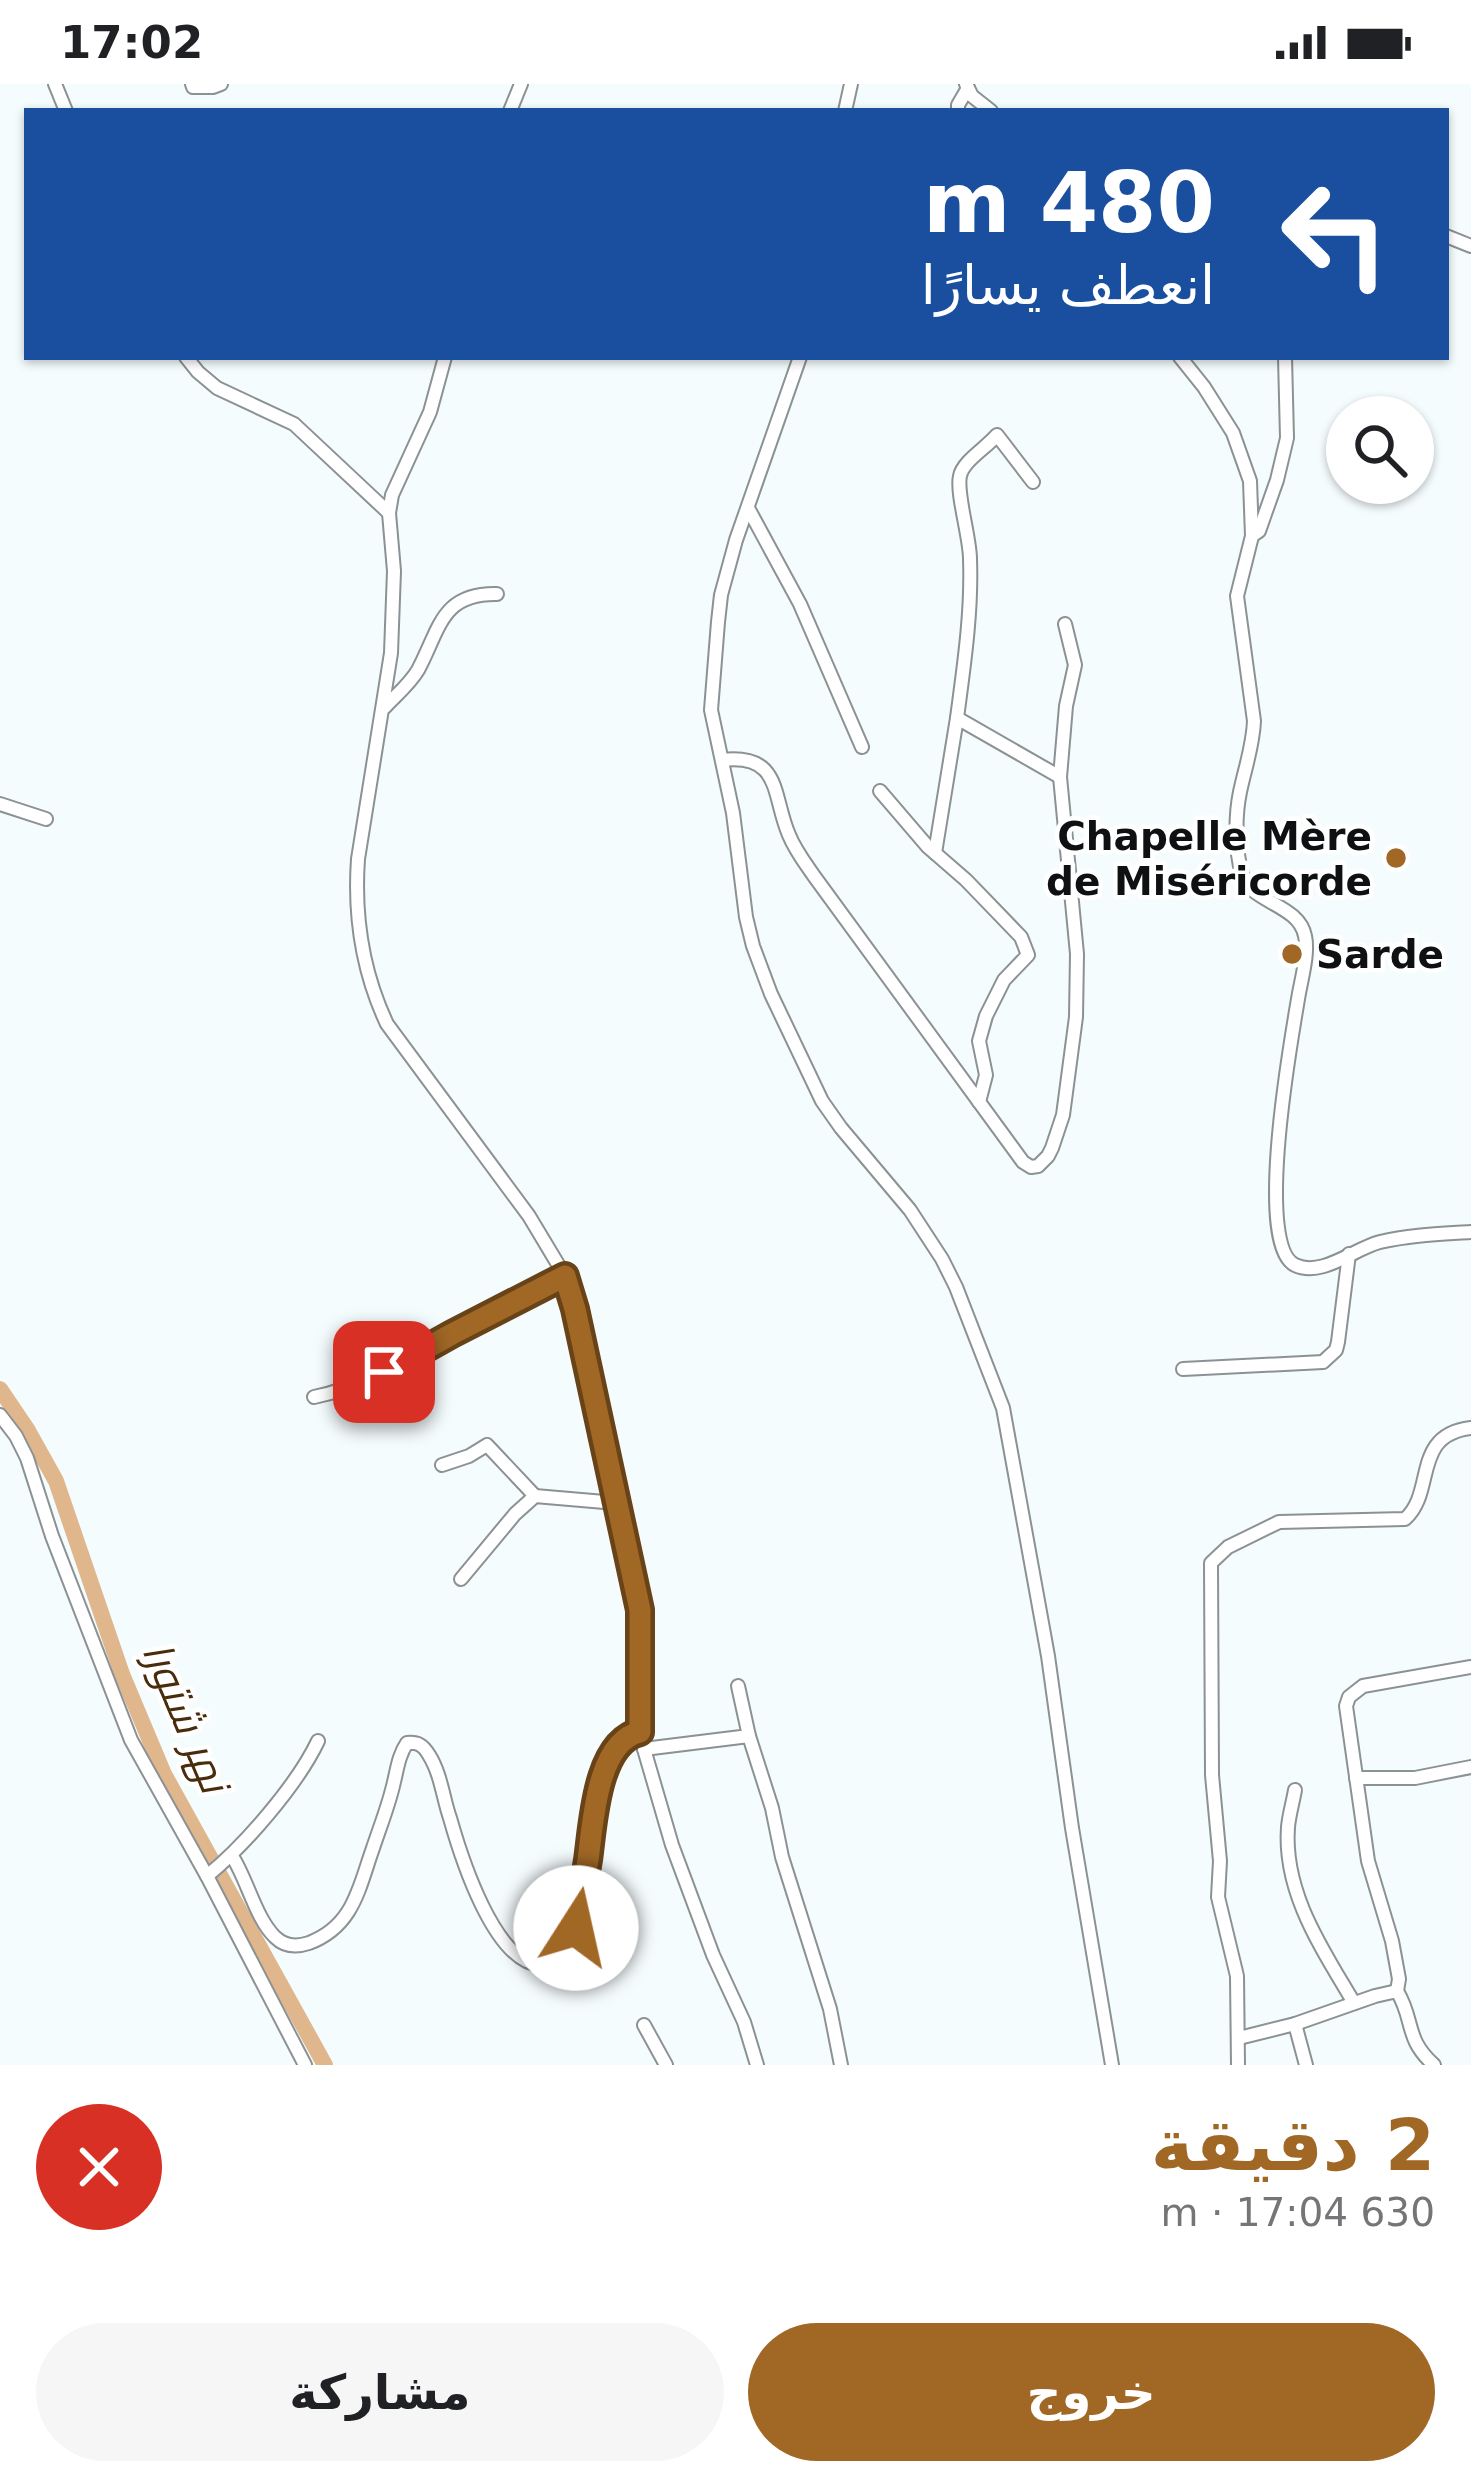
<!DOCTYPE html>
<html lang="ar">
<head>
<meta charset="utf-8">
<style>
	body { margin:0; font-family:"DejaVu Sans",Cairo,sans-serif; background:#f6f6f6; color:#202124; direction:rtl; height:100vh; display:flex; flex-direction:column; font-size:45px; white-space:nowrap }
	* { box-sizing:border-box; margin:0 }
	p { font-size:39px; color:#757577 }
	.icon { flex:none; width:66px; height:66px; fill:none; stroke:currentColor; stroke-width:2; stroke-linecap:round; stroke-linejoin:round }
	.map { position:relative; height:1981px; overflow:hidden; direction:ltr }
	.sheet { display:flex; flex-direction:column; background:#fff; flex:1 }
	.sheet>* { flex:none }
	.guide { position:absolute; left:24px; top:24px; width:1425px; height:252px; border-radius:0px; box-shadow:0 3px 9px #0004; direction:rtl; background:#1a4fa0; color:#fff; overflow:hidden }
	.fabs { position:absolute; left:1326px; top:312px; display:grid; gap:24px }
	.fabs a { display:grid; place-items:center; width:108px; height:108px; border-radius:50%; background:#fff; box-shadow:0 3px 9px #0004; font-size:60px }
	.pin { position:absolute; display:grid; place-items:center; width:102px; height:102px; color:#fff; margin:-51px; border-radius:24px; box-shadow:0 6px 18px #0006 }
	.me { position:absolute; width:132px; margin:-66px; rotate:10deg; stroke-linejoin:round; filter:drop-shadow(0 0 9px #0008) }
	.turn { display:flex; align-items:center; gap:42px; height:252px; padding:0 36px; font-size:54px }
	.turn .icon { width:156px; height:156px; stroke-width:2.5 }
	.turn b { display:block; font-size:84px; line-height:102px }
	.round { display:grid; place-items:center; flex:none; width:126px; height:126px; border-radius:63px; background:#f6f6f6 }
	.head { display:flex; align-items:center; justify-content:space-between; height:204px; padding:0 36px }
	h1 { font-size:72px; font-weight:700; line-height:90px; color:#a06725 }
	.action { display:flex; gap:24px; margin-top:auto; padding:24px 36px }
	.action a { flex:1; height:138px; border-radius:72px; background:#a06725; color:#fff; font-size:48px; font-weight:700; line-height:138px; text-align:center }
	.action a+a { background:#f6f6f6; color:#202124 }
	.status { display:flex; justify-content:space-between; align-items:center; height:84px; padding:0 60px; background:#fff; direction:ltr }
	.status svg { height:33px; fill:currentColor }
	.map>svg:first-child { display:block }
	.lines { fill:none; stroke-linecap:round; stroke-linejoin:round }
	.river { stroke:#e0b68d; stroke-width:16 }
	.minor-casing { stroke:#8c9193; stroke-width:16 }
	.minor { stroke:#fff; stroke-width:12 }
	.route-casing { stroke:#684318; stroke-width:30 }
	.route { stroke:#a06725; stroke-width:21 }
	.poi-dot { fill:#a06725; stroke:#fff; stroke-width:4.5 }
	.labels { text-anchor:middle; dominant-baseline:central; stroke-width:9; stroke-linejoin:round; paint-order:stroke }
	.poi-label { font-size:39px; font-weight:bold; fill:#0e1011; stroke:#fff; text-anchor:end }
	.water-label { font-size:42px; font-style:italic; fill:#492c0c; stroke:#fff }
</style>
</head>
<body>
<div class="status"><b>17:02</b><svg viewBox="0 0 49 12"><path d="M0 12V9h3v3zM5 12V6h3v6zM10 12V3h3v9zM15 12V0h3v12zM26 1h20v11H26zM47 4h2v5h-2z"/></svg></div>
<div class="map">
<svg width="1471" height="1981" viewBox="0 0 1471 1981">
	<rect width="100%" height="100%" fill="#f5fcfe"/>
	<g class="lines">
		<!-- river -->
		<path class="river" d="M0,1305L27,1345L56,1397L122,1590L164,1690L325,1981"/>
		<!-- minor casing -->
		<g class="minor-casing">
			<g id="minor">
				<path d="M55,0L66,27"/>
				<path d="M192,0L193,3H213L221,0"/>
				<path d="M966,0L972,12L991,27"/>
				<path d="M510,27L521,0"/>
				<path d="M845,27L851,0"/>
				<path d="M958,27V21L968,4"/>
				<path d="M1446,152L1471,162"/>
				<path d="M186,273L198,288L217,304L294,340L389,429"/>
				<path d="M445,273L430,328L392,411L389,429L394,487L391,569L358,775C354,832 362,887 387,940L529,1132L565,1192L575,1225L641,1525L643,1592L639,1633L644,1665L672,1761L713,1871L744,1938L757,1981"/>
				<path d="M800,273L736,456L721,511L718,538L711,626L733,729L746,833L753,862L771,910L822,1017L841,1044L910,1126L942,1175L956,1203L1003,1324L1048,1572L1072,1744L1112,1981"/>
				<path d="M1180,273L1204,303L1233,349L1250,397L1252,452L1237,512L1254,637C1253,662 1245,684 1240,708C1235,732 1235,766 1242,790C1250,819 1299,820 1305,852C1309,870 1301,896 1298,915C1291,957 1254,1161 1295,1181C1322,1194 1355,1164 1380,1158C1410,1151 1441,1150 1471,1148"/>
				<path d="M1033,398L997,351C986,364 963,377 960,392C956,409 970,453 970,475C972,528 964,581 957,634L1060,693"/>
				<path d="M748,424L800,520L862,663"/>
				<path d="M1253,451L1259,447L1277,396L1287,354L1285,273"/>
				<path d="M385,623C396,611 409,601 418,586C440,545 441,509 497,510"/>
				<path d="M722,676C782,669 772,712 789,751C795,766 805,779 814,792L1023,1078L1031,1083L1038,1082L1048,1072L1052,1064L1063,1031L1076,933L1077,870L1060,693L1066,622L1075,581L1065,540"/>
				<path d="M880,707L928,763L966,796L1021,853L1028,871L1004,896L986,932L979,957L986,991L979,1018"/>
				<path d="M0,720L46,735"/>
				<path d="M935,769L957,634"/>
				<path d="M1183,1285L1323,1278L1336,1266L1338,1258L1349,1170"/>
				<path d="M314,1313C364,1303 405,1276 449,1251C486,1230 526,1212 565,1192"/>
				<path d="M0,1331L16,1352L27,1374L52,1452L131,1656L207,1792L305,1981"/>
				<path d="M442,1381L469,1372L487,1361L535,1412"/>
				<path d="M461,1495L515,1430L535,1412L616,1419"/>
				<path d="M749,1652L772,1724L782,1773L830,1925L841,1981"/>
				<path d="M644,1665L749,1652L738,1602"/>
				<path d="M1356,1694H1415L1471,1683"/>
				<path d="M1295,1706C1293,1718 1289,1731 1288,1743C1283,1809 1323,1866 1354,1919"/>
				<path d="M232,1772C247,1795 256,1835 275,1853C285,1863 297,1863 309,1859C354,1842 359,1803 373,1764C380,1743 388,1723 393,1702C397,1687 398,1672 407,1659C418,1658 423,1661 429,1671C441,1690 443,1714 450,1734C461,1773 494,1878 540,1881C555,1882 564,1878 571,1865L597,1706L613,1672L630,1651L641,1648"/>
				<path d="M207,1792C245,1761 297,1701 318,1657"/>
				<path d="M1397,1907L1399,1895L1392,1857L1368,1777L1346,1622L1349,1613L1363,1602L1471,1583"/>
				<path d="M1295,1940L1306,1981"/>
				<path d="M644,1941L666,1981"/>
				<path d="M1239,1954L1295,1940L1375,1912L1397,1907C1415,1937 1404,1954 1434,1981"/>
				<path d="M1238,1981L1237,1892L1218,1813L1220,1777L1212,1691L1211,1479L1228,1463L1279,1438L1405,1435C1436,1408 1411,1351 1471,1344"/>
			</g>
		</g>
		<!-- minor -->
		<use href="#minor" class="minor"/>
	</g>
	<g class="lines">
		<!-- route casing -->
		<g class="route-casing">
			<path id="route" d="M384,1288L452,1250L565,1192L575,1225L640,1526V1648C596,1658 593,1741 588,1776C584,1799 580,1821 576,1844"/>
		</g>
		<!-- route -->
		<use href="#route" class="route"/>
	</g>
	<!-- markers -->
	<g class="poi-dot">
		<circle cx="1396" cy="774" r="12"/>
		<circle cx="1292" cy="870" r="12"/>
	</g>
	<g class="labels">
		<!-- poi labels -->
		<g class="poi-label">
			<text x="1372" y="752">Chapelle Mère<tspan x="1372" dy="45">de Miséricorde</tspan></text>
			<text x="1316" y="870" text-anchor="start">Sarde</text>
		</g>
		<!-- water labels -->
		<g class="water-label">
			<text transform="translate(186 1633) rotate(67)">نهر شتورا</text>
		</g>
	</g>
</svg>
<div class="fabs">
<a><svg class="icon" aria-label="search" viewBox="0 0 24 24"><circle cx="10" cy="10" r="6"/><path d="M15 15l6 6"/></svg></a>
</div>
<div class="pin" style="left:384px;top:1288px;background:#d93025"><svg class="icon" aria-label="arrive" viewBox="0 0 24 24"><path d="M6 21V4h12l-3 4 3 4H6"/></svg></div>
<svg class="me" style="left:576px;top:1844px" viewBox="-20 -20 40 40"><circle r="19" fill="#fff"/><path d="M0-13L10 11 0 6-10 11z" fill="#a06725"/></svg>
<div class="guide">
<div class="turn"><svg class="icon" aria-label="left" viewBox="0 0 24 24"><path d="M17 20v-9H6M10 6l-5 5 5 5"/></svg><div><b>480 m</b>انعطف يسارًا</div></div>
</div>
</div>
<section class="sheet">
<div class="head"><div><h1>2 دقيقة</h1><p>630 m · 17:04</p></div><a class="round" style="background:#d93025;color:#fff"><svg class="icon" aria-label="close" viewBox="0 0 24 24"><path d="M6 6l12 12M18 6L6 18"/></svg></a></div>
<div class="action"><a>خروج</a><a>مشاركة</a></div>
</section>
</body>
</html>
